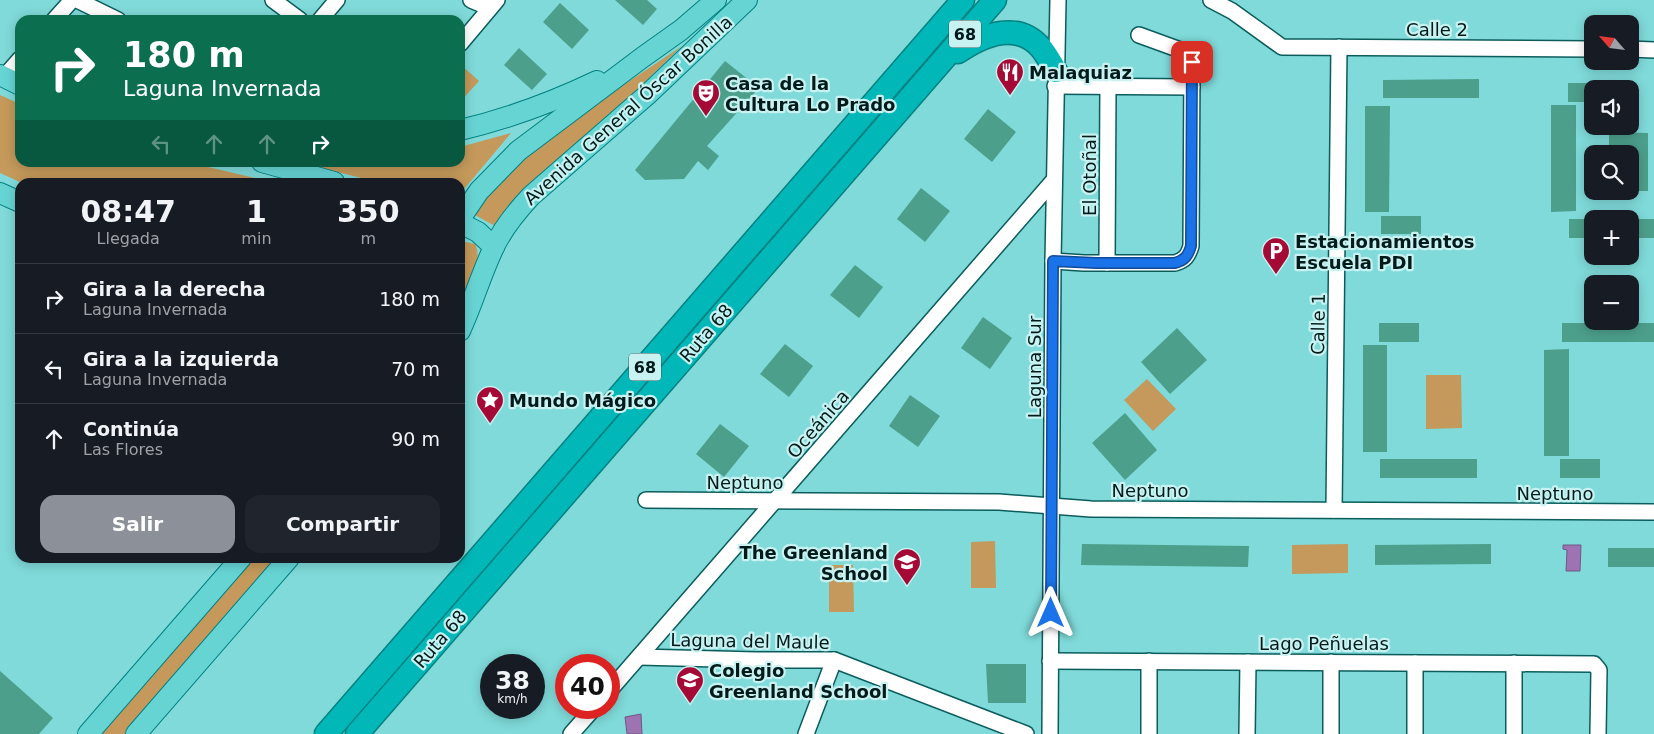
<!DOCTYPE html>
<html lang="es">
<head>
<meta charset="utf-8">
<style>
	body { margin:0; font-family:"DejaVu Sans",sans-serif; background:#20242c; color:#f1f3f6; height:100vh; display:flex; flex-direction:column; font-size:19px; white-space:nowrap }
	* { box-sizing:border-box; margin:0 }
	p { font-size:16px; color:#9ea1a6 }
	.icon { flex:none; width:28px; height:28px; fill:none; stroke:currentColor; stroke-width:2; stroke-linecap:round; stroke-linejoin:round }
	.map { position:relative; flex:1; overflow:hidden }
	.panel { position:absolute; left:15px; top:178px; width:450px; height:385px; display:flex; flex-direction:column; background:#171b24; border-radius:15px; box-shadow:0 2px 12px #0003 }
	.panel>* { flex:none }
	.banner { position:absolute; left:15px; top:15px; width:450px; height:152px; border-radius:15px; box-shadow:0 2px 12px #0003; background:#0b6e4f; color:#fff; overflow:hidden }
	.needle { width:32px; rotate:298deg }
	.controls { position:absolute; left:1584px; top:15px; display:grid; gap:10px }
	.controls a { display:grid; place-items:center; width:55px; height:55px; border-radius:10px; background:#171b24; box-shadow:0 2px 12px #0003; font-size:25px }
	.speed { position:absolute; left:480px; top:654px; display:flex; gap:10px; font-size:25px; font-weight:700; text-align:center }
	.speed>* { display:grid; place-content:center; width:65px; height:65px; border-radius:50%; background:#171b24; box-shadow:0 2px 12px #0003; line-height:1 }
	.speed small { font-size:12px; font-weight:400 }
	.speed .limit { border:8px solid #d22; background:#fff; color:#111 }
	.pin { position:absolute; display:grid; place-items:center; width:42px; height:42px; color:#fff; margin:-21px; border-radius:10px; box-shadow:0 2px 8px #0006 }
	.me { position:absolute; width:55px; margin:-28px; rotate:0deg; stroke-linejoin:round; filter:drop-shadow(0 0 4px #0008) }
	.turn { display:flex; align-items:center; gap:18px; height:105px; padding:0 25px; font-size:22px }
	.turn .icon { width:65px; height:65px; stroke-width:2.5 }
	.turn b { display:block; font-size:35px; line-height:42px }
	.lanes { display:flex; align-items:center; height:48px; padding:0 25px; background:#0003; justify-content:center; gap:25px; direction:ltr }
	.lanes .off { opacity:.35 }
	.eta { display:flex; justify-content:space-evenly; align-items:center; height:85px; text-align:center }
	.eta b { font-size:30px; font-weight:800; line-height:35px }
	.cta { display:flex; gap:10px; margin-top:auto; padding:10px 25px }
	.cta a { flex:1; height:58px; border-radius:15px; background:#8c9099; color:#fff; font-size:20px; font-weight:800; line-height:58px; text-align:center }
	.cta a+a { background:#20242c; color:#f1f3f6 }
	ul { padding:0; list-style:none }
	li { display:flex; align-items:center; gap:15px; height:70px; padding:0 25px; border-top:1px solid #363941 }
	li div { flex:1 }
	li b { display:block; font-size:19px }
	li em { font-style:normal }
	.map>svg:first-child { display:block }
	.green { fill:#c4995b }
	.water { fill:#9e73b2; stroke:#6f5884 }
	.building { fill:#4c9f8b }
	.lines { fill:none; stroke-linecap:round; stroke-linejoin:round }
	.minor-casing { stroke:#0c5c5c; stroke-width:18 }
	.major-casing { stroke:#018080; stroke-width:22 }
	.highway-casing { stroke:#018080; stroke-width:25 }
	.minor { stroke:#fff; stroke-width:15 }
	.major { stroke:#67d4d4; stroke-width:20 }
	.highway { stroke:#01b7b7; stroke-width:22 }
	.route-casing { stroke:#114b97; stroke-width:12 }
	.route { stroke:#1a73e8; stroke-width:9 }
	.labels { text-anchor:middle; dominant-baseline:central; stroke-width:4.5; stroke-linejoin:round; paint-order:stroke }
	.shield { fill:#c7f2f1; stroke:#3c5b5a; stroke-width:1 }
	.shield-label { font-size:16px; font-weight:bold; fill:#001a1a }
	.street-label { font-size:18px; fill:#001a1a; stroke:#c7f2f1 }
	.poi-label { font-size:18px; font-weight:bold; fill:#001a1a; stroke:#c7f2f1; text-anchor:start }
</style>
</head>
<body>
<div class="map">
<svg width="1654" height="734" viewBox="0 0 1654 734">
	<rect width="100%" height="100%" fill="#7fdad9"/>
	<!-- green -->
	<g class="green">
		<path d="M682,46L495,226L473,214L498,181L556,130Z"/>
		<path d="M460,64L479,81L460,102Z"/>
		<path d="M0,95L20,104V162L191,163L272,182H20L0,173Z"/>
		<path d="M511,133L460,194V182H377L302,163L460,162V147Z"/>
		<path d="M466,242L475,244C484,261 467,285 460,300V245Z"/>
		<path d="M1426,375H1461L1462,428L1426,429Z"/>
		<path d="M1147,379L1176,409L1153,431L1124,400Z"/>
		<path d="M995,541L996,588H971V542Z"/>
		<path d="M1348,544V573L1292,574V545Z"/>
		<path d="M252,558H281L131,734H100Z"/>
		<path d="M829,565H853L854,612H829Z"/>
	</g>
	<!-- water -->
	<g class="water">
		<path d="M1563,545H1581L1580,571H1566L1567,550L1563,549Z"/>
		<path d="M641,714L642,734H627L625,717Z"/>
	</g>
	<!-- building -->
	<g class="building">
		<path d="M615,0H647L657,9L643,25Z"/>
		<path d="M560,3L589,30L572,49L543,22Z"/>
		<path d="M519,48L547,74L532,90L504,65Z"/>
		<path d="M725,61L759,88L707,146L719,156L708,170L698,161L684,179L645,180L635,170Z"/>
		<path d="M1479,79V98H1383V80Z"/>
		<rect x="1568" y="83" width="24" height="19"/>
		<path d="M1551,105H1576V211L1551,212Z"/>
		<path d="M1365,106H1390L1389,212H1365Z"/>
		<path d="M988,109L1016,132L992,162L964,139Z"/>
		<path d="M1609,132L1648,133V191H1630V154H1609Z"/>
		<path d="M921,188L950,211L925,242L897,219Z"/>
		<rect x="1381" y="216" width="40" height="18"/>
		<rect x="1569" y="219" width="23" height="19"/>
		<rect x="1630" y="219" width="24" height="19"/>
		<path d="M855,265L883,287L859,318L830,295Z"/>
		<path d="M983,317L1012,338L990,369L961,348Z"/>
		<rect x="1379" y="323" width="40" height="19"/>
		<rect x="1562" y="323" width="92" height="19"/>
		<path d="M1177,328L1207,360L1170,394L1141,362Z"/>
		<path d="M785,344L813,366L789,397L760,374Z"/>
		<rect x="1363" y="345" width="24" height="107"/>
		<path d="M1569,349V456H1544V350Z"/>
		<path d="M910,395L940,416L918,447L889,426Z"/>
		<path d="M1125,413L1157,450L1125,480L1092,443Z"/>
		<path d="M720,424L749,446L724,477L696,454Z"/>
		<rect x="1380" y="459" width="97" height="19"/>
		<rect x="1560" y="459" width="40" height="19"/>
		<path d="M1082,544L1249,546L1248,567L1081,565Z"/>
		<path d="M1491,544V564L1375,565V545Z"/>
		<rect x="1608" y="548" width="46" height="19"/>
		<path d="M986,664H1026V703H988Z"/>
		<path d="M0,671L53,718L39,734H0Z"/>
	</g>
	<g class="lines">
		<!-- minor casing -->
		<g class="minor-casing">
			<g id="minor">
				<path d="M77,0L118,20"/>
				<path d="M273,0L300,20"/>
				<path d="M471,0L490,8"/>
				<path d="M1211,0L1232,11L1282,47L1592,49"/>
				<path d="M54,20L72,0"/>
				<path d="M320,20L337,0"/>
				<path d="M460,44L497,0"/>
				<path d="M1630,49L1654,50"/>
				<path d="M4,77L20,59"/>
				<path d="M1055,86L1192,87"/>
				<path d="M1053,261L1084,263H1175C1185,260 1188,256 1191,246L1192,62L1190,55L1183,51L1139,35"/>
				<path d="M1107,263L1108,87"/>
				<path d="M646,500L999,502L1091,509L1654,512"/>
				<path d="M1334,510L1339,47"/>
				<path d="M639,657L756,660H834L1026,734"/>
				<path d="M1050,661L1594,664L1599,670L1598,734"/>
				<path d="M1415,663V734"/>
				<path d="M609,691L1054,180"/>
				<path d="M571,734L594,708"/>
				<path d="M806,734L834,660"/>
				<path d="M1050,734L1053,261L1058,0"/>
				<path d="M1149,734V661"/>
				<path d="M1247,734L1248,662"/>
				<path d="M1331,734V662"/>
				<path d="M1514,734V663"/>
			</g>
		</g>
		<!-- major casing -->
		<g class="major-casing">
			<g id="major">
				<path d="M0,75L20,85"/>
				<path d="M460,130C507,119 553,102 597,81"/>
				<path d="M262,162L334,182"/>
				<path d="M0,193L20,202"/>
				<path d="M460,219L479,191L518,151L643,57L681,30L716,0"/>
				<path d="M460,223L478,232L494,247"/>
				<path d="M460,331C473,303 481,274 494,247C503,228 517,211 531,196L647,95L747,0"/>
				<path d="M88,734L241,558"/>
				<path d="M136,734L289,558"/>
			</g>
		</g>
		<!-- highway casing -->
		<g class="highway-casing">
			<g id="highway">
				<path d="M958,52C983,35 1017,20 1041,48C1047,55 1051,63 1056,71"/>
				<path d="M326,734L963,0"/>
				<path d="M357,734L995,0"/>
			</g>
		</g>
		<!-- minor -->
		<use href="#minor" class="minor"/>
		<!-- major -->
		<use href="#major" class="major"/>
		<!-- highway -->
		<use href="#highway" class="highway"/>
	</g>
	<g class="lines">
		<!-- route casing -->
		<g class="route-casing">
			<path id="route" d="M1051,613L1053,261L1096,263H1175C1185,260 1188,256 1191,246L1192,62"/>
		</g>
		<!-- route -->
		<use href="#route" class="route"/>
	</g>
	<!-- icons -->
	<defs>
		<g id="restaurant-pin" transform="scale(1.4375)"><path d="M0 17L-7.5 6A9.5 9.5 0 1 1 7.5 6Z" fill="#a50a37" stroke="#c7f2f1"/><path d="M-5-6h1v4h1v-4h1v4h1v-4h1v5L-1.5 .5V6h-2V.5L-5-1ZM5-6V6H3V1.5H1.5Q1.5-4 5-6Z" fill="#fff"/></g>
		<g id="theatre-pin" transform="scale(1.4375)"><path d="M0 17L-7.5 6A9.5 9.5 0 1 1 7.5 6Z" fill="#a50a37" stroke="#c7f2f1"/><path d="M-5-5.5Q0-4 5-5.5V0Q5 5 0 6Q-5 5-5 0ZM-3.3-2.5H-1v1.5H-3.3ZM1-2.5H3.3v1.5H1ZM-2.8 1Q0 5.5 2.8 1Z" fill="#fff"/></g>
		<g id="parking-pin" transform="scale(1.4375)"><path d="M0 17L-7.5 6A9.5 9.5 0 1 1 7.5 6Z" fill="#a50a37" stroke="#c7f2f1"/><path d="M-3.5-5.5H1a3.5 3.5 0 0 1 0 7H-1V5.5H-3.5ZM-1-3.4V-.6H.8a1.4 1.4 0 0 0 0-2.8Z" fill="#fff"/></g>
		<g id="sight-pin" transform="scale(1.4375)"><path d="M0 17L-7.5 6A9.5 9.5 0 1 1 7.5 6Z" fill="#a50a37" stroke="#c7f2f1"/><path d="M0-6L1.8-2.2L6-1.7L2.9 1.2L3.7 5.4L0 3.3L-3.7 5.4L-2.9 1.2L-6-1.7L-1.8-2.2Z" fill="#fff"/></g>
		<g id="school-pin" transform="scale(1.4375)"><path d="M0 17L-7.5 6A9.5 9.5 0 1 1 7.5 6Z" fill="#a50a37" stroke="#c7f2f1"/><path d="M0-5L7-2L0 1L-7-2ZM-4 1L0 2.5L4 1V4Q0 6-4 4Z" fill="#fff"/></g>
	</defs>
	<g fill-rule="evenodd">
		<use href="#restaurant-pin" x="1010" y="72"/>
		<use href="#theatre-pin" x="706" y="93"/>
		<use href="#parking-pin" x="1276" y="251"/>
		<use href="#sight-pin" x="490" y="400"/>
		<use href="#school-pin" x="907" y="562"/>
		<use href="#school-pin" x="690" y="680"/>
	</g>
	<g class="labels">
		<!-- shield labels -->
		<g class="shield">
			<rect x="949" y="20.5" width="32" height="27" rx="4"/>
			<rect x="629" y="353.5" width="32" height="27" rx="4"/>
		</g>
		<g class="shield-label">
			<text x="965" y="34">68</text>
			<text x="645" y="367">68</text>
		</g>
		<!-- street labels -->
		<g class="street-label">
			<text x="1437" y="29">Calle 2</text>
			<text transform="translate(628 110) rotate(-42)">Avenida General Óscar Bonilla</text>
			<text transform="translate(1089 175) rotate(-90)">El Otoñal</text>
			<text transform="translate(1318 324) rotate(-89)">Calle 1</text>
			<text transform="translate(706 333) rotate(-49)">Ruta 68</text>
			<text transform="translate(1034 367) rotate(-90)">Laguna Sur</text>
			<text transform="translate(818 424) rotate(-49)">Oceánica</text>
			<text x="745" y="482">Neptuno</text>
			<text x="1150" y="490">Neptuno</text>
			<text x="1555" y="493">Neptuno</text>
			<text transform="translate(440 639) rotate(-49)">Ruta 68</text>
			<text transform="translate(750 641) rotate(1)">Laguna del Maule</text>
			<text x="1324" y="643">Lago Peñuelas</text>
		</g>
		<!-- poi labels -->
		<g class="poi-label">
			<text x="1029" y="72">Malaquiaz</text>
			<text x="725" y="83">Casa de la<tspan x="725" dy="21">Cultura Lo Prado</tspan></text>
			<text x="1295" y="241">Estacionamientos<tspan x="1295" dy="21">Escuela PDI</tspan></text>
			<text x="509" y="400">Mundo Mágico</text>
			<text x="888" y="552" text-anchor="end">The Greenland<tspan x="888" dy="21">School</tspan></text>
			<text x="709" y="670">Colegio<tspan x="709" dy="21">Greenland School</tspan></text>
		</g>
	</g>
</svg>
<div class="controls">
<a><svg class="needle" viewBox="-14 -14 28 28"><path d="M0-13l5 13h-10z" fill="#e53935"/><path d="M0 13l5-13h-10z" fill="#9ea1a6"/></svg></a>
<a><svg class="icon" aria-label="sound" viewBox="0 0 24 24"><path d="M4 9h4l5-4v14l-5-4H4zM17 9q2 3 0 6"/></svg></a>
<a><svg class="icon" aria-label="search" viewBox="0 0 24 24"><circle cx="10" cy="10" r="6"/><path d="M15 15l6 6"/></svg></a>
<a>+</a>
<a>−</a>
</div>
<div class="speed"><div>38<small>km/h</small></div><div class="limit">40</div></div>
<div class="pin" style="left:1192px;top:62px;background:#d93025"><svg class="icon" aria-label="arrive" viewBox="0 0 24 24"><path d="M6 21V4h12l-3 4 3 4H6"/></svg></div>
<svg class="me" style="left:1051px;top:613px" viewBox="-20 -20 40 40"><path d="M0-17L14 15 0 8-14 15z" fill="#1a73e8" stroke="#fff" stroke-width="4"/></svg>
<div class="banner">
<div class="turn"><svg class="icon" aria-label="right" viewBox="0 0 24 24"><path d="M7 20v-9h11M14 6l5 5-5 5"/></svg><div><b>180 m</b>Laguna Invernada</div></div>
<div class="lanes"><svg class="icon off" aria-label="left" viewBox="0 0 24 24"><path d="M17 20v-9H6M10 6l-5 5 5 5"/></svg><svg class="icon off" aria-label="ahead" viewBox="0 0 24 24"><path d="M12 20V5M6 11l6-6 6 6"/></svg><svg class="icon off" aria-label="ahead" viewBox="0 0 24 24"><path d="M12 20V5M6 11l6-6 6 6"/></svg><svg class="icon" aria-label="right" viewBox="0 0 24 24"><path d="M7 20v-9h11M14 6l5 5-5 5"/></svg></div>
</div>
<section class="panel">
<div class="eta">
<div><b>08:47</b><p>Llegada</p></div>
<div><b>1</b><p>min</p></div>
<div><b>350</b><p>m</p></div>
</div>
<ul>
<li><svg class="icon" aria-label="right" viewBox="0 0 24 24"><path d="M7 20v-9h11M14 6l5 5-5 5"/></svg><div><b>Gira a la derecha</b><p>Laguna Invernada</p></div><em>180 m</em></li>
<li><svg class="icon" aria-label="left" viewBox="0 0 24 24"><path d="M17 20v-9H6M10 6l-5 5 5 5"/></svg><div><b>Gira a la izquierda</b><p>Laguna Invernada</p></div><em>70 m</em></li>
<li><svg class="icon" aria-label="ahead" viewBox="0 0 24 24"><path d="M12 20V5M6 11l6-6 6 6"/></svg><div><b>Continúa</b><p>Las Flores</p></div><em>90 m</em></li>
</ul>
<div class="cta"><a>Salir</a><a>Compartir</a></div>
</section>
</div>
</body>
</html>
